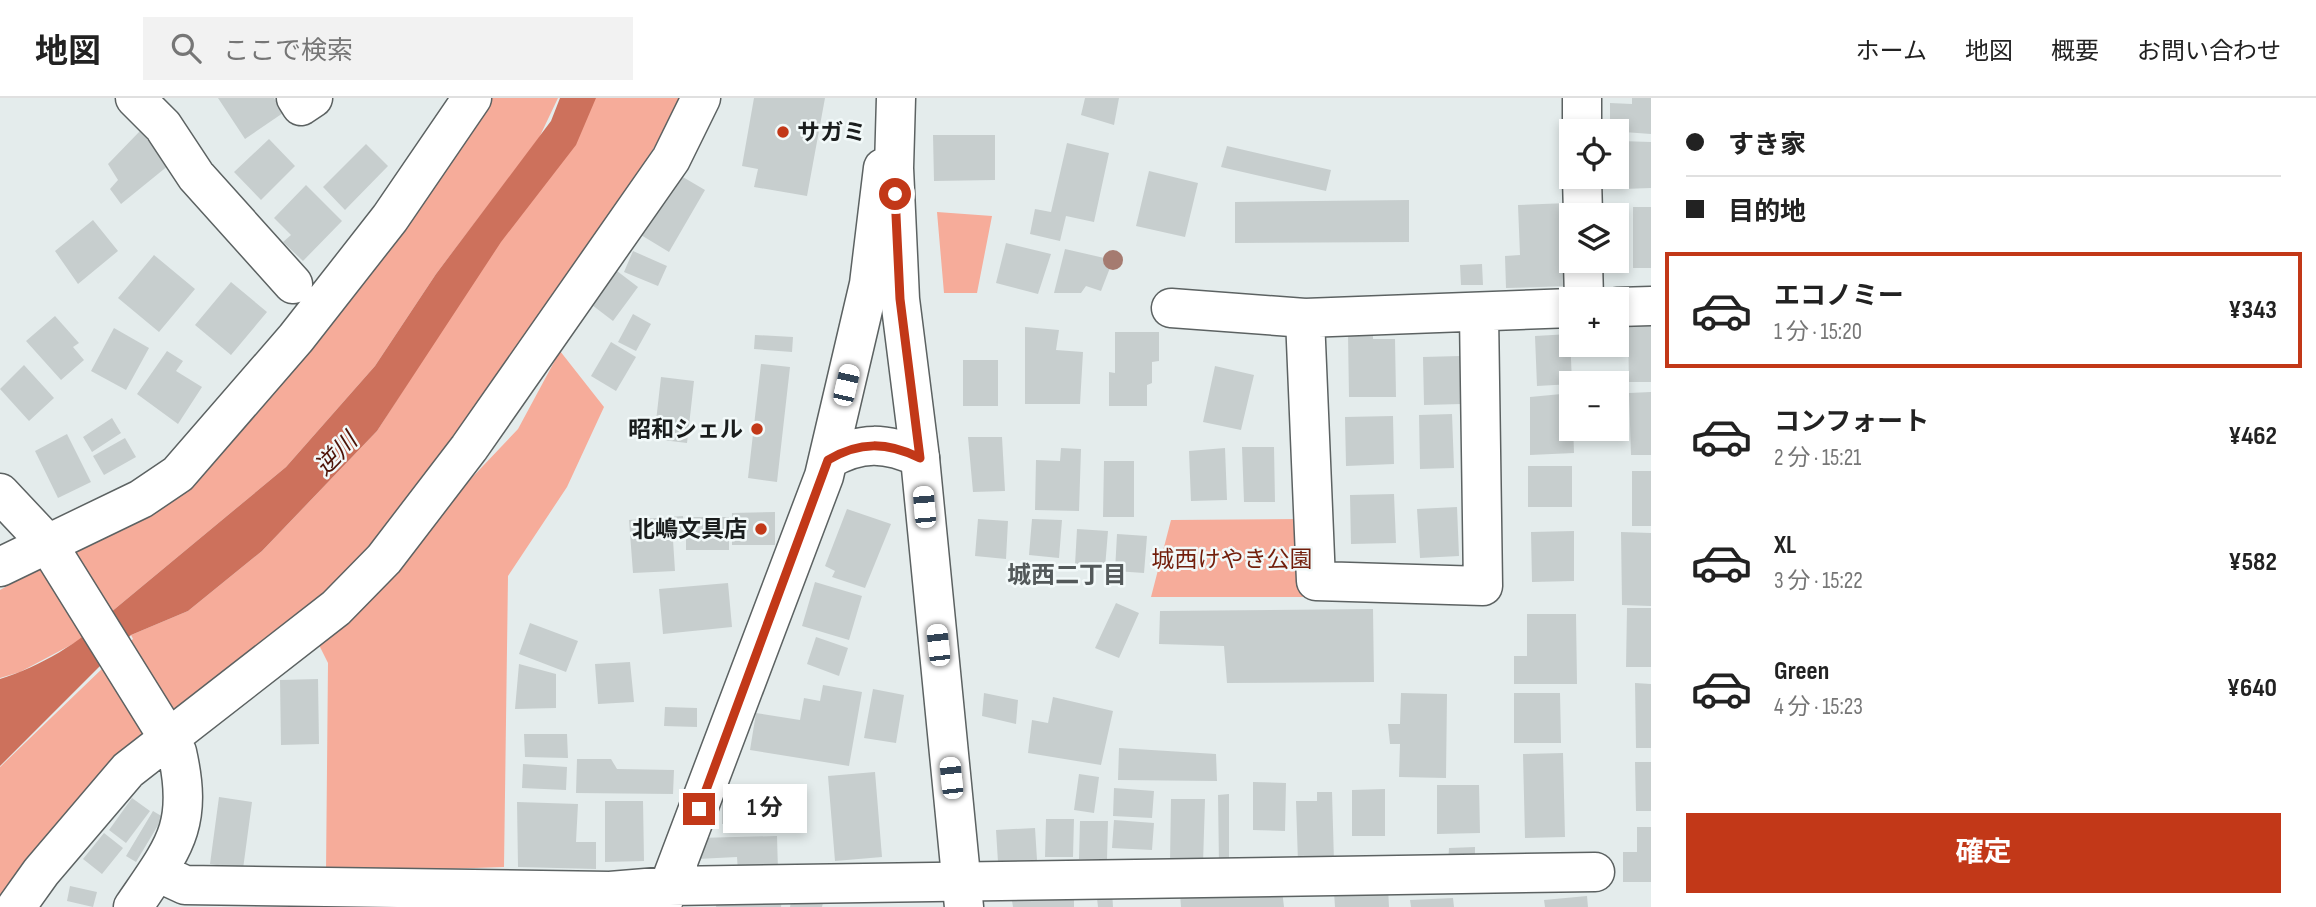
<!DOCTYPE html>
<html lang="ja">
<meta charset="utf-8">
<style>
body{margin:0;font-family:"Sofia Sans Condensed","Noto Sans JP",sans-serif;background:#f2f2f2;color:#222;height:100vh;display:flex;flex-direction:column;font-size:26px;white-space:nowrap}
*{box-sizing:border-box;margin:0}
p{font-size:23px;color:#767676}
.icon{flex:none;width:38px;height:38px;fill:none;stroke:currentColor;stroke-width:2;stroke-linecap:round;stroke-linejoin:round}
.map{position:relative;flex:1;overflow:hidden}
.sheet{display:flex;flex-direction:column;background:#fff;width:665px}
.sheet>*{flex:none}
.guide{display:grid;align-content:center;height:154px;padding:0 35px;background:#fff}
.tools{position:absolute;left:1559px;top:21px;display:grid;gap:14px}
.tools a{display:grid;place-items:center;width:70px;height:70px;border-radius:0px;background:#fff;box-shadow:0 4px 10px #0003;font-size:35px}
.end{position:absolute;width:32px;height:32px;margin:-16px;border:9px solid #c23818;background:#fff;box-shadow:0 0 0 4px #fff}
.from{border-radius:50%}
.bubble{position:absolute;height:49px;border-radius:0px;background:#fff;box-shadow:0 4px 10px #0003;font-size:23px;font-weight:700;line-height:49px;text-align:center}
.car{position:absolute;width:21px;height:42px;margin:-21px -10px;border-radius:9px;box-shadow:0 0 5px 2px #0007;background:linear-gradient(#fff 24%,#345 0 40%,#fff 0 76%,#345 0 86%,#fff 0)}
.guide b{display:flex;align-items:center;gap:24px;height:66px;font-size:26px}
.guide b+b{border-top:2px solid #e0e0e0}
.guide i{width:18px;height:18px;background:#222}
ul{padding:0;list-style:none}
li{display:flex;align-items:center;gap:21px;height:116px;margin:0 14px 10px;padding:0 21px;border:4px solid transparent;border-radius:0px}
li div{flex:1}
li b{display:block;font-size:26px}
li em{font-style:normal;font-weight:700}
li.current{border-color:#c23818}
li>.icon{width:63px;height:63px;stroke-width:1.5}
.button{display:flex;gap:14px;margin-top:auto;padding:14px 35px}
.button a{flex:1;height:80px;border-radius:0px;background:#c23818;color:#fff;font-size:28px;font-weight:700;line-height:80px;text-align:center}
header{display:flex;align-items:center;gap:42px;box-sizing:border-box;height:98px;padding:0 35px;background:#fff;border-bottom:2px solid #e0e0e0}
header strong{font-size:33px}
nav{display:flex;gap:38px;margin-inline-start:auto;font-size:24px}
.search{width:490px;height:63px;background:#f2f2f2;display:flex;align-items:center;gap:18px;box-sizing:border-box;padding:0 24px;border-radius:0px;color:#767676;font-size:26px}
main{display:flex;flex:1;min-height:0}
.map>svg:first-child{display:block}
</style>
<header>
<strong>地図</strong>
<div class="search"><svg class="icon" aria-label="search" viewBox="0 0 24 24"><circle cx="10" cy="10" r="6"/><path d="M15 15l6 6"/></svg>ここで検索</div>
<nav><a>ホーム</a><a>地図</a><a>概要</a><a>お問い合わせ</a></nav>
</header>
<main>
<div class="map">
<svg width="1651" height="809" viewBox="0 0 1651 809">
<rect width="100%" height="100%" fill="#e4ecec"/>
<path fill="#f6ac9a" d="M 477,0 L 558,0 L 539,40 L 436,176 L 375,268 L 286,369 L 110,515 L 72,447 L 154,408 Z
M 591,0 L 685,0 L 505,287 L 329,498 L 148,631 L 0,807 L 0,669 L 133,541 L 131,537 L 188,513 L 262,453 L 377,333 Z
M 937,114 L 992,118 L 977,195 L 944,195 Z
M 560,253 L 604,309 L 567,389 L 508,478 L 504,769 L 326,775 L 328,565 L 317,543 L 518,331 Z
M 1301,421 L 1305,499 L 1151,499 L 1171,422 Z
M 45,467 L 86,539 L 20,574 L 0,580 L 0,492 Z"/>
<path fill="#cd715c" d="M 560,0 L 596,0 L 576,47 L 501,144 L 377,333 L 262,453 L 188,513 L 131,537 L 0,668 L 0,581 C 41,568 80,545 110,515 L 286,369 L 375,268 L 436,176 L 551,23 Z"/>
<path fill="#c7cece" d="M 218,0 L 274,0 L 283,15 L 245,41 Z
M 754,0 L 825,0 L 807,98 L 754,89 L 758,71 L 742,68 Z
M 1085,0 L 1119,0 L 1114,27 L 1081,17 Z
M 1632,0 L 1651,0 L 1651,36 L 1610,33 L 1610,5 L 1632,6 Z
M 140,33 L 169,67 L 121,106 L 110,91 L 118,82 L 108,66 Z
M 933,37 L 995,37 L 995,82 L 934,83 Z
M 269,41 L 295,68 L 261,102 L 234,74 Z
M 1620,43 L 1651,44 L 1651,90 L 1623,91 Z
M 1067,45 L 1109,55 L 1094,124 L 1066,118 L 1060,143 L 1030,136 L 1035,111 L 1051,114 Z
M 366,46 L 388,68 L 345,112 L 323,89 Z
M 1227,48 L 1331,72 L 1326,93 L 1221,69 Z
M 1149,73 L 1198,85 L 1185,139 L 1136,128 Z
M 676,75 L 705,92 L 669,154 L 641,137 Z
M 306,87 L 342,123 L 303,163 L 283,144 L 291,137 L 274,120 Z
M 1409,102 L 1409,144 L 1235,145 L 1235,104 Z
M 1568,105 L 1571,188 L 1506,190 L 1505,158 L 1520,157 L 1518,107 Z
M 1633,109 L 1651,109 L 1651,170 L 1633,170 Z
M 93,122 L 118,153 L 78,186 L 55,153 Z
M 1006,145 L 1051,156 L 1038,196 L 996,185 Z
M 1065,151 L 1113,162 L 1101,193 L 1086,188 L 1081,195 L 1054,195 Z
M 633,153 L 667,168 L 658,188 L 624,174 Z
M 154,157 L 195,191 L 159,234 L 118,200 Z
M 1482,166 L 1483,187 L 1461,187 L 1460,167 Z
M 617,173 L 638,189 L 613,223 L 592,207 Z
M 231,184 L 267,214 L 231,257 L 195,227 Z
M 633,216 L 651,226 L 636,253 L 618,244 Z
M 55,218 L 79,245 L 73,249 L 84,262 L 61,282 L 26,243 Z
M 1628,227 L 1651,227 L 1651,284 L 1629,284 Z
M 1025,229 L 1059,232 L 1056,252 L 1083,254 L 1080,306 L 1025,306 Z
M 114,230 L 149,250 L 126,292 L 91,273 Z
M 1115,234 L 1159,234 L 1159,263 L 1152,264 L 1152,285 L 1147,287 L 1147,308 L 1109,308 L 1109,274 L 1115,275 Z
M 1373,235 L 1373,241 L 1395,241 L 1396,299 L 1349,299 L 1348,236 Z
M 1570,236 L 1572,286 L 1537,288 L 1535,238 Z
M 755,237 L 793,239 L 792,254 L 754,251 Z
M 611,244 L 636,259 L 616,293 L 591,278 Z
M 167,253 L 183,263 L 176,273 L 202,289 L 178,326 L 137,296 Z
M 1460,258 L 1461,306 L 1424,307 L 1423,259 Z
M 963,262 L 998,262 L 998,308 L 963,308 Z
M 761,266 L 790,269 L 777,384 L 748,380 Z
M 24,267 L 54,300 L 29,323 L 0,291 Z
M 1215,268 L 1254,277 L 1241,332 L 1203,324 Z
M 661,279 L 694,283 L 687,345 L 654,341 Z
M 1651,294 L 1651,357 L 1631,357 L 1629,295 Z
M 1572,295 L 1574,355 L 1530,357 L 1530,299 Z
M 1452,316 L 1454,370 L 1420,371 L 1419,317 Z
M 1393,318 L 1394,366 L 1346,368 L 1345,319 Z
M 112,320 L 121,335 L 92,354 L 83,339 Z
M 67,336 L 91,384 L 58,400 L 35,353 Z
M 968,339 L 1002,339 L 1005,393 L 973,394 Z
M 125,340 L 136,359 L 104,377 L 93,358 Z
M 1242,349 L 1274,349 L 1275,404 L 1244,404 Z
M 1061,350 L 1081,351 L 1079,413 L 1035,412 L 1036,362 L 1060,363 Z
M 1225,350 L 1227,402 L 1191,403 L 1189,353 Z
M 1104,363 L 1134,363 L 1134,419 L 1103,419 Z
M 1528,368 L 1572,368 L 1572,409 L 1528,409 Z
M 1632,373 L 1651,373 L 1651,428 L 1632,428 Z
M 1394,396 L 1396,445 L 1351,446 L 1350,397 Z
M 1457,409 L 1459,458 L 1420,460 L 1417,411 Z
M 847,411 L 891,426 L 865,490 L 832,479 L 835,473 L 825,468 Z
M 775,414 L 775,447 L 732,447 L 732,415 Z
M 683,418 L 685,441 L 673,442 L 675,473 L 633,475 L 629,422 Z
M 686,419 L 729,419 L 729,452 L 686,452 Z
M 978,421 L 1008,423 L 1006,461 L 975,458 Z
M 1032,421 L 1062,422 L 1059,460 L 1029,457 Z
M 1077,431 L 1108,433 L 1105,470 L 1075,467 Z
M 1574,433 L 1574,483 L 1532,484 L 1531,434 Z
M 1621,434 L 1651,435 L 1651,508 L 1622,507 Z
M 1117,436 L 1147,438 L 1144,475 L 1115,473 Z
M 815,484 L 862,498 L 849,542 L 802,528 Z
M 728,485 L 732,529 L 663,536 L 659,491 Z
M 1116,505 L 1139,515 L 1119,560 L 1095,550 Z
M 1627,510 L 1651,510 L 1651,569 L 1626,569 Z
M 1373,511 L 1374,584 L 1227,585 L 1224,548 L 1159,546 L 1160,513 Z
M 1527,516 L 1576,516 L 1577,586 L 1514,586 L 1514,558 L 1527,558 Z
M 530,525 L 578,543 L 566,574 L 519,556 Z
M 816,539 L 848,550 L 839,578 L 807,566 Z
M 630,564 L 634,604 L 598,606 L 595,566 Z
M 519,566 L 556,576 L 556,610 L 515,611 Z
M 318,581 L 319,646 L 281,647 L 280,582 Z
M 1635,585 L 1651,586 L 1651,650 L 1636,650 Z
M 823,587 L 862,594 L 849,668 L 750,652 L 756,615 L 800,622 L 804,600 L 820,603 Z
M 873,591 L 904,597 L 896,645 L 864,640 Z
M 984,595 L 1018,602 L 1016,626 L 982,618 Z
M 1401,595 L 1447,596 L 1446,680 L 1399,679 L 1400,646 L 1390,646 L 1388,626 L 1400,626 Z
M 1514,595 L 1560,595 L 1561,645 L 1514,645 Z
M 1053,599 L 1113,613 L 1101,667 L 1028,655 L 1032,622 L 1048,625 Z
M 665,609 L 697,610 L 697,629 L 664,628 Z
M 524,636 L 567,636 L 568,660 L 525,659 Z
M 1119,650 L 1216,656 L 1217,683 L 1118,682 Z
M 1563,655 L 1565,739 L 1525,740 L 1523,656 Z
M 577,661 L 611,661 L 617,671 L 674,672 L 673,696 L 576,695 Z
M 1635,664 L 1651,664 L 1651,713 L 1636,713 Z
M 523,666 L 567,669 L 566,692 L 522,690 Z
M 875,674 L 882,759 L 835,763 L 828,678 Z
M 1079,676 L 1099,679 L 1094,715 L 1074,712 Z
M 1253,684 L 1286,685 L 1285,733 L 1253,732 Z
M 1437,687 L 1479,687 L 1480,735 L 1437,736 Z
M 1114,690 L 1154,693 L 1152,720 L 1113,718 Z
M 1385,691 L 1385,738 L 1352,738 L 1352,692 Z
M 1317,694 L 1332,694 L 1334,764 L 1298,765 L 1296,703 L 1317,703 Z
M 1229,696 L 1229,767 L 1219,767 L 1218,697 Z
M 219,699 L 252,704 L 243,771 L 210,766 Z
M 722,699 L 774,700 L 773,727 L 722,726 Z
M 132,700 L 150,713 L 126,745 L 109,732 Z
M 1171,701 L 1205,701 L 1203,766 L 1170,765 Z
M 605,703 L 643,703 L 644,763 L 605,764 Z
M 517,704 L 578,706 L 576,744 L 596,744 L 596,771 L 518,769 Z
M 153,713 L 163,719 L 136,764 L 126,758 Z
M 1046,721 L 1074,721 L 1073,759 L 1045,759 Z
M 1114,722 L 1154,725 L 1152,752 L 1112,750 Z
M 1080,723 L 1108,723 L 1107,761 L 1079,761 Z
M 1637,729 L 1651,729 L 1651,784 L 1623,784 L 1623,754 L 1637,754 Z
M 1035,730 L 1037,762 L 998,764 L 996,732 Z
M 104,735 L 123,750 L 102,776 L 83,761 Z
M 777,738 L 778,773 L 738,774 L 737,759 L 697,761 L 697,740 Z
M 1475,749 L 1475,767 L 1448,767 L 1449,750 Z
M 70,788 L 97,794 L 93,809 L 67,803 Z
M 1388,790 L 1389,809 L 1335,809 L 1334,794 Z
M 1096,792 L 1112,792 L 1113,809 L 1098,809 Z
M 1282,792 L 1284,809 L 1181,809 L 1180,796 Z
M 718,794 L 783,795 L 781,809 L 716,809 Z
M 792,798 L 823,805 L 822,809 L 790,809 Z
M 1587,798 L 1588,809 L 1545,809 L 1544,802 Z
M 1074,800 L 1074,809 L 1013,809 L 1012,803 Z
M 1453,800 L 1454,809 L 1411,809 L 1410,802 Z"/>
<g fill="none" stroke-linecap="round" stroke-linejoin="round">
<g stroke="#5c6262" stroke-width="41">
<path id="minor" d="M 135,0 L 163,28 L 196,78 L 293,186
M 296,0 L 301,8 L 313,0
M 1582,0 L 1582,33
M 1582,79 L 1583,117
M 1583,163 L 1584,201
M 1617,209 L 1651,208
M 1171,210 L 1305,220 L 1572,210
M 1305,220 L 1316,483 L 1483,488 L 1479,216
M 828,362 C 860,343 887,344 920,360
M 0,395 L 47,445 L 177,654 C 194,729 173,750 133,809
M 0,469 L 141,401 L 178,376 L 296,240 L 390,120 L 472,0
M 157,774 L 185,787 L 610,793 L 670,788 L 1595,774
M 16,809 L 41,774 L 128,672 L 336,510 L 384,461 L 469,350 L 671,61 L 701,0
M 661,809 L 824,378 L 869,186 L 883,70"/>
</g>
<g stroke="#5c6262" stroke-width="41">
<path id="major" d="M 896,0 L 894,70 L 900,201 L 920,360 L 964,809"/>
</g>
<use href="#minor" stroke="#fff" stroke-width="38"/>
<use href="#major" stroke="#fff" stroke-width="38"/>
</g>
<circle fill="#a57b70" cx="1113" cy="162" r="10"/>
<g fill="none" stroke-linecap="round" stroke-linejoin="round">
<path stroke="#c23818" stroke-width="9" d="M 699,711 L 828,362 C 860,343 887,344 920,360 L 900,201 L 895,96"/>
</g>
<g fill="#c23818" stroke="#f2f9f9" stroke-width="2.5">
<circle cx="783" cy="34" r="7"/>
<circle cx="757" cy="331" r="7"/>
<circle cx="761" cy="431" r="7"/>
</g>
<g text-anchor="middle" stroke-width="5" stroke-linejoin="round" paint-order="stroke">
<g font-size="23" font-weight="bold" fill="#1a1d1d" stroke="#f2f9f9" text-anchor="end">
<text x="797" y="42" text-anchor="start">サガミ</text>
<text x="743" y="339">昭和シェル</text>
<text x="747" y="439">北嶋文具店</text>
</g>
<g font-size="23" fill="#721e0b" stroke="#f2f9f9">
<text x="1232" y="469">城西けやき公園</text>
</g>
<g font-size="24" font-style="italic" fill="#4c1205" stroke="#f2f9f9">
<text transform="translate(336 356) rotate(-46)" y="8">逆川</text>
</g>
<g font-size="24" font-weight="bold" fill="#53595a" stroke="#f2f9f9">
<text x="1067" y="485">城西二丁目</text>
</g>
</g>
</svg>
<div class="tools">
<a><svg class="icon" aria-label="locate" viewBox="0 0 24 24"><circle cx="12" cy="12" r="6"/><path d="M12 2v4M12 18v4M2 12h4M18 12h4"/></svg></a>
<a><svg class="icon" aria-label="layers" viewBox="0 0 24 24"><path d="M12 4l9 5-9 5-9-5zM3 14l9 5 9-5"/></svg></a>
<a>+</a>
<a>−</a>
</div>
<i class="end from" style="left:895px;top:96px"></i>
<i class="end" style="left:699px;top:711px"></i>
<div class="bubble" style="left:723px;top:686px;width:84px">1 分</div>
<i class="car" style="left:846px;top:287px;rotate:13deg"></i>
<i class="car" style="left:924px;top:409px;rotate:355deg"></i>
<i class="car" style="left:938px;top:547px;rotate:354deg"></i>
<i class="car" style="left:951px;top:680px;rotate:354deg"></i>
</div>
<section class="sheet">
<div class="guide">
<b><i class="from"></i>すき家</b>
<b><i></i>目的地</b>
</div>
<ul>
<li class="current"><svg class="icon" aria-label="car" viewBox="0 0 24 24"><path d="M5 17H2v-5l4-1 3-4h7l3 4 3 1v5h-3M9 17h6M6 11h13"/><circle cx="7" cy="17" r="2"/><circle cx="17" cy="17" r="2"/></svg><div><b>エコノミー</b><p>1 分 · 15:20</p></div><em>¥343</em></li>
<li><svg class="icon" aria-label="car" viewBox="0 0 24 24"><path d="M5 17H2v-5l4-1 3-4h7l3 4 3 1v5h-3M9 17h6M6 11h13"/><circle cx="7" cy="17" r="2"/><circle cx="17" cy="17" r="2"/></svg><div><b>コンフォート</b><p>2 分 · 15:21</p></div><em>¥462</em></li>
<li><svg class="icon" aria-label="car" viewBox="0 0 24 24"><path d="M5 17H2v-5l4-1 3-4h7l3 4 3 1v5h-3M9 17h6M6 11h13"/><circle cx="7" cy="17" r="2"/><circle cx="17" cy="17" r="2"/></svg><div><b>XL</b><p>3 分 · 15:22</p></div><em>¥582</em></li>
<li><svg class="icon" aria-label="car" viewBox="0 0 24 24"><path d="M5 17H2v-5l4-1 3-4h7l3 4 3 1v5h-3M9 17h6M6 11h13"/><circle cx="7" cy="17" r="2"/><circle cx="17" cy="17" r="2"/></svg><div><b>Green</b><p>4 分 · 15:23</p></div><em>¥640</em></li>
</ul>
<div class="button"><a>確定</a></div>
</section>
</main>
